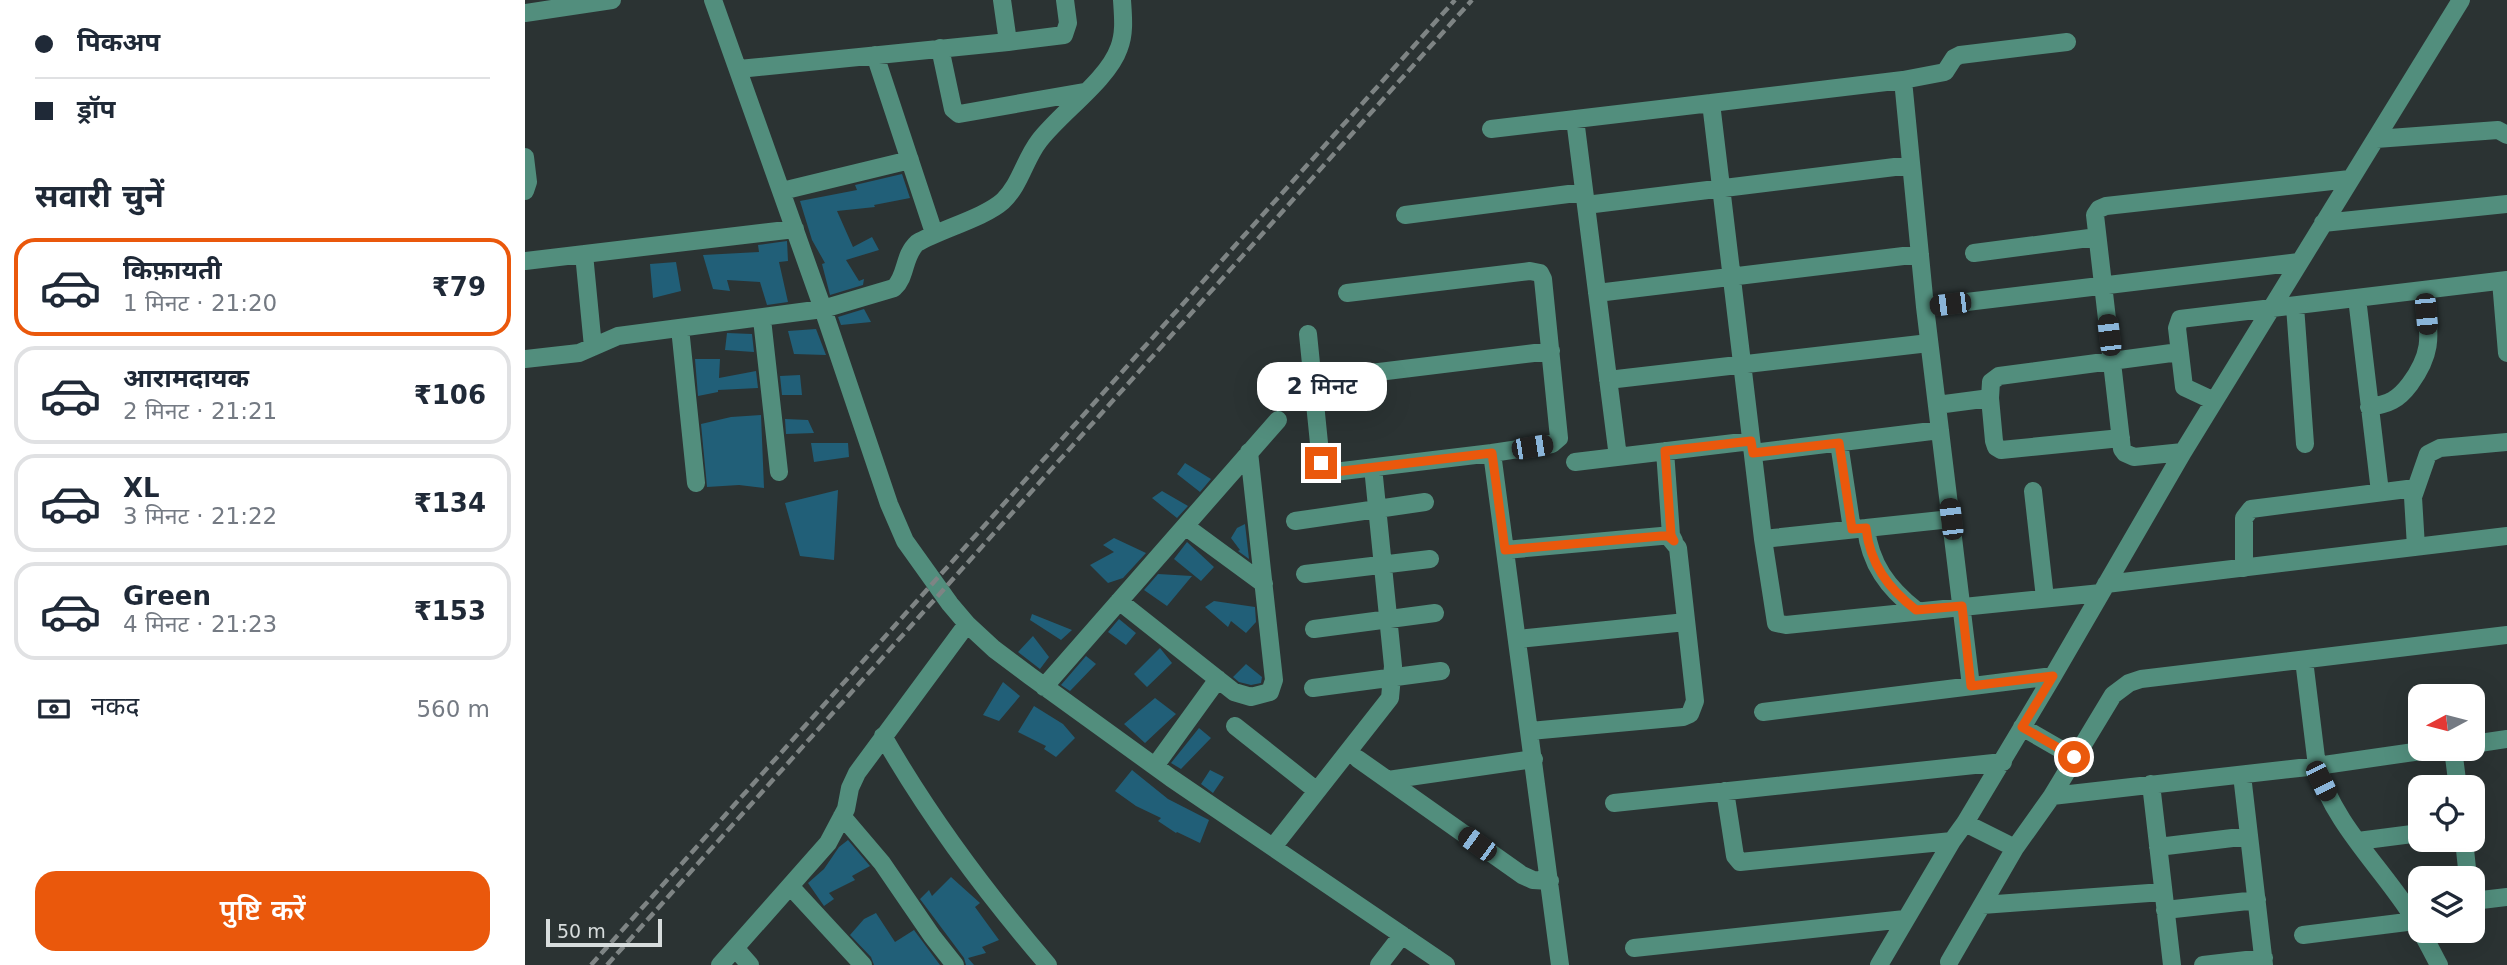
<!DOCTYPE html>
<html lang="hi">
<meta charset="utf-8">
<style>
body{margin:0;font-family:"DejaVu Sans","Noto Sans Devanagari",sans-serif;background:#f6f6f7;color:#1f2937;height:100vh;display:flex;flex-direction:column;font-size:26px;white-space:nowrap}
*{box-sizing:border-box;margin:0}
p{font-size:23px;color:#747a83}
.icon{flex:none;width:38px;height:38px;fill:none;stroke:currentColor;stroke-width:2;stroke-linecap:round;stroke-linejoin:round}
.map{position:relative;flex:1;overflow:hidden}
.drawer{display:flex;flex-direction:column;background:#fff;width:525px}
.drawer>*{flex:none}
.guide{display:grid;align-content:center;height:154px;padding:0 35px;background:#fff}
.needle{width:46px;rotate:263deg}
.tools{position:absolute;left:1883px;top:684px;display:grid;gap:14px}
.tools a{display:grid;place-items:center;width:77px;height:77px;border-radius:14px;background:#fff;box-shadow:0 7px 28px #0002;font-size:35px}
.scale{position:absolute;left:21px;bottom:18px;width:116px;box-sizing:border-box;padding-left:7px;border:4px solid #d8dddd;border-top:0;font-size:19px;line-height:24px;white-space:nowrap;color:#d8dddd;-webkit-text-stroke:5px #2b3333;paint-order:stroke}
.end{position:absolute;width:32px;height:32px;margin:-16px;border:9px solid #ea580c;background:#fff;box-shadow:0 0 0 4px #fff}
.from{border-radius:50%}
.bubble{position:absolute;height:49px;border-radius:21px;background:#fff;box-shadow:0 7px 28px #0002;font-size:23px;font-weight:600;line-height:49px;text-align:center}
.car{position:absolute;width:21px;height:42px;margin:-21px -10px;border-radius:9px;box-shadow:0 0 5px 2px #0007;background:linear-gradient(#222 24%,#8ab4d8 0 40%,#222 0 76%,#8ab4d8 0 86%,#222 0)}
.guide b{display:flex;align-items:center;gap:24px;height:66px;font-size:26px}
.guide b+b{border-top:2px solid #e0e1e3}
.guide i{width:18px;height:18px;background:#1f2937}
ul{padding:0;list-style:none}
li{display:flex;align-items:center;gap:21px;height:98px;margin:0 14px 10px;padding:0 21px;border:4px solid #e0e1e3;border-radius:21px}
li div{flex:1}
li b{display:block;font-size:26px}
li em{font-style:normal;font-weight:600}
li.active{border-color:#ea580c}
li>.icon{width:63px;height:63px;stroke-width:1.5}
h2{padding:0 35px;font-size:32px;line-height:84px}
.pay{display:flex;align-items:center;gap:18px;height:77px;padding:0 35px;font-size:26px}
.pay p{margin-inline-start:auto}
.primary-button{display:flex;gap:14px;margin-top:auto;padding:14px 35px}
.primary-button a{flex:1;height:80px;border-radius:21px;background:#ea580c;color:#fff;font-size:28px;font-weight:600;line-height:80px;text-align:center}
main{display:flex;flex:1;min-height:0}
.map>svg:first-child{display:block}
</style>
<main>
<section class="drawer">
<div class="guide">
<b><i class="from"></i>पिकअप</b>
<b><i></i>ड्रॉप</b>
</div>
<h2>सवारी चुनें</h2>
<ul>
<li class="active"><svg class="icon" aria-label="car" viewBox="0 0 24 24"><path d="M5 17H2v-5l4-1 3-4h7l3 4 3 1v5h-3M9 17h6M6 11h13"/><circle cx="7" cy="17" r="2"/><circle cx="17" cy="17" r="2"/></svg><div><b>किफ़ायती</b><p>1 मिनट · 21:20</p></div><em>₹79</em></li>
<li><svg class="icon" aria-label="car" viewBox="0 0 24 24"><path d="M5 17H2v-5l4-1 3-4h7l3 4 3 1v5h-3M9 17h6M6 11h13"/><circle cx="7" cy="17" r="2"/><circle cx="17" cy="17" r="2"/></svg><div><b>आरामदायक</b><p>2 मिनट · 21:21</p></div><em>₹106</em></li>
<li><svg class="icon" aria-label="car" viewBox="0 0 24 24"><path d="M5 17H2v-5l4-1 3-4h7l3 4 3 1v5h-3M9 17h6M6 11h13"/><circle cx="7" cy="17" r="2"/><circle cx="17" cy="17" r="2"/></svg><div><b>XL</b><p>3 मिनट · 21:22</p></div><em>₹134</em></li>
<li><svg class="icon" aria-label="car" viewBox="0 0 24 24"><path d="M5 17H2v-5l4-1 3-4h7l3 4 3 1v5h-3M9 17h6M6 11h13"/><circle cx="7" cy="17" r="2"/><circle cx="17" cy="17" r="2"/></svg><div><b>Green</b><p>4 मिनट · 21:23</p></div><em>₹153</em></li>
</ul>
<div class="pay"><svg class="icon" aria-label="cash" viewBox="0 0 24 24"><path d="M3 7h18v10H3z"/><circle cx="12" cy="12" r="2"/></svg>नकद<p>560 m</p></div>
<div class="primary-button"><a>पुष्टि करें</a></div>
</section>
<div class="map">
<svg width="1982" height="965" viewBox="0 0 1982 965">
<rect width="100%" height="100%" fill="#2b3333"/>
<path fill="#215f78" d="M 377,174 L 385,198 L 349,205 L 350,207 L 312,211 L 328,247 L 347,237 L 354,250 L 321,260 L 334,281 L 339,279 L 338,285 L 305,295 L 297,264 L 300,263 L 287,240 L 275,201 L 332,190 L 330,185 Z
M 262,241 L 263,261 L 254,262 L 263,302 L 242,305 L 235,282 L 202,280 L 205,291 L 188,289 L 178,255 L 234,252 L 233,245 Z
M 151,262 L 156,291 L 128,298 L 125,264 Z
M 339,309 L 346,322 L 316,325 L 313,317 Z
M 291,329 L 301,355 L 269,354 L 263,331 Z
M 202,333 L 227,334 L 229,352 L 200,350 Z
M 170,359 L 195,359 L 194,378 L 231,371 L 233,388 L 193,390 L 193,392 L 173,396 Z
M 275,375 L 277,395 L 257,395 L 255,376 Z
M 236,415 L 239,488 L 214,485 L 182,487 L 176,424 L 206,417 Z
M 260,419 L 283,420 L 289,433 L 261,434 Z
M 286,443 L 323,443 L 324,457 L 289,462 Z
M 660,463 L 686,479 L 675,492 L 652,474 Z
M 313,490 L 309,560 L 275,556 L 260,503 Z
M 637,491 L 663,506 L 652,518 L 627,498 Z
M 720,524 L 724,559 L 713,551 L 715,550 L 706,538 L 712,528 Z
M 589,538 L 621,553 L 598,578 L 583,583 L 565,565 L 589,552 L 578,545 Z
M 662,542 L 689,567 L 676,581 L 649,559 Z
M 633,574 L 667,576 L 642,606 L 619,590 Z
M 689,601 L 730,607 L 731,622 L 721,633 L 706,621 L 703,627 L 680,607 Z
M 507,614 L 547,630 L 536,640 L 505,620 Z
M 594,619 L 611,633 L 601,645 L 583,632 Z
M 508,636 L 524,657 L 515,669 L 493,652 Z
M 635,648 L 647,663 L 622,687 L 609,674 Z
M 561,656 L 571,664 L 545,691 L 536,685 Z
M 721,664 L 737,677 L 736,683 L 726,685 L 714,682 L 708,677 Z
M 478,682 L 495,696 L 474,721 L 458,715 Z
M 630,698 L 651,714 L 620,743 L 599,724 Z
M 509,706 L 538,724 L 550,738 L 531,757 L 519,749 L 521,746 L 493,732 Z
M 674,728 L 686,738 L 656,769 L 646,763 Z
M 607,770 L 643,799 L 684,820 L 675,843 L 652,832 L 651,833 L 633,821 L 636,818 L 611,806 L 590,791 Z
M 685,770 L 699,777 L 688,793 L 676,784 Z
M 323,840 L 345,866 L 327,876 L 330,880 L 304,893 L 309,899 L 299,906 L 283,883 L 299,869 L 314,847 Z
M 426,877 L 455,903 L 450,907 L 474,940 L 457,947 L 461,953 L 443,958 L 449,965 L 441,965 L 439,958 L 395,899 L 404,890 L 407,896 Z
M 351,913 L 370,942 L 389,930 L 415,965 L 349,965 L 346,957 L 325,935 L 339,919 Z"/>
<g fill="none" stroke-linecap="round" stroke-linejoin="round">
<path stroke="#528e7d" stroke-width="18" d="M 188,0 L 298,309 L 364,504 L 380,541 L 425,604 L 442,624 L 469,649 L 505,676 L 646,778 L 921,965
M 0,13 L 87,0
M 483,42 L 539,35 L 543,23 L 540,0
M 415,48 L 428,109 L 434,114 L 559,92
M 350,55 L 409,233
M 214,69 L 483,42 L 477,0
M 1378,80 L 1420,72 L 1429,58 L 1435,55 L 1542,42
M 1186,103 L 1378,80 L 1400,307 L 1446,686
M 1050,119 L 1093,457
M 966,129 L 1186,103 L 1238,539 L 1251,623 L 1261,625 L 1576,593
M 1851,139 L 1973,130 L 1982,135
M 0,157 L 3,182 L 0,191
M 257,191 L 385,160
M 1061,205 L 1386,165
M 880,215 L 1059,192
M 1798,223 L 1982,204
M 1449,253 L 1572,237
M 59,254 L 68,347
M 0,261 L 270,229
M 1976,281 L 1982,353
M 822,293 L 1005,271 L 1015,273 L 1018,279 L 1034,438 L 1027,444 L 967,453
M 1072,293 L 1395,254
M 1832,298 L 1855,492
M 1770,306 L 1780,444
M 1400,307 L 1774,262
M 237,319 L 254,472
M 155,328 L 171,483
M 783,334 L 796,463 L 801,471 L 809,472 L 967,453 L 1035,965
M 0,359 L 54,353 L 93,336 L 298,309 L 369,288 C 382,276 378,256 392,243 C 416,229 459,218 478,201 C 495,185 500,159 514,141 C 535,113 583,80 594,48 C 600,33 598,16 597,0
M 788,380 L 1026,351
M 1083,380 L 1404,343
M 1465,398 L 1466,382 L 1474,376 L 1654,352
M 1689,401 L 1659,387 L 1652,328 L 1655,319 L 1982,280
M 1412,405 L 1465,398 L 1469,441 L 1471,447 L 1476,450 L 1596,438
M 1844,407 C 1864,404 1873,400 1885,384 C 1911,348 1903,332 1899,290
M 1314,443 L 1327,529
M 1140,451 L 1146,535 L 1149,541
M 1658,452 L 1609,457 L 1600,453 L 1597,449 L 1570,215 L 1574,209 L 1581,206 L 1825,179
M 1228,453 L 1415,430
M 1050,462 L 1226,441
M 1508,491 L 1520,598
M 770,521 L 900,502
M 660,526 L 739,584
M 1341,528 C 1345,564 1363,588 1391,610
M 1238,539 L 1426,519
M 1891,547 L 1888,497 L 1903,454 L 1915,448 L 1982,442
M 980,550 L 1136,536 L 1143,536 L 1153,548 L 1170,701 L 1165,714 L 1158,717 L 1005,731
M 1719,568 L 1719,518 L 1726,509 L 1890,488
M 780,574 L 905,559
M 1581,584 L 1982,536
M 594,601 L 709,692 L 726,697 L 745,692 L 749,680 L 724,452
M 789,629 L 910,613
M 993,639 L 1161,622
M 1779,660 L 1792,766 C 1807,820 1851,862 1882,908 C 1894,926 1904,946 1914,965
M 519,687 L 753,420
M 788,688 L 916,671
M 1238,712 L 1528,676
M 710,726 L 792,791
M 1497,727 L 1549,757
M 358,736 C 405,818 461,893 523,965
M 1948,744 L 1982,739
M 1928,749 L 1933,788
M 833,759 L 997,875 L 1008,880 L 1025,881
M 630,766 L 693,679
M 1717,775 L 1739,965
M 863,780 L 1009,759
M 1626,784 L 1647,965
M 1200,791 L 1210,856 L 1215,862 L 1427,841
M 1527,796 L 1588,695 L 1604,683 L 1616,679 L 1982,635
M 1089,803 L 1478,762
M 317,816 L 357,863 L 407,936 L 430,965
M 1939,840 L 1943,878
M 1833,841 L 1895,833
M 748,847 L 865,698 L 868,666 L 849,477
M 1633,847 L 1724,836
M 1490,848 L 1527,796 L 1792,766 L 1910,749
M 265,886 L 338,965
M 1948,901 L 1982,897
M 1457,905 L 1638,892
M 1640,910 L 1732,900
M 1778,935 L 1890,921
M 210,948 L 225,965
M 1109,948 L 1380,919
M 1424,962 L 1490,848 L 1440,823
M 195,965 L 303,843 L 321,809 L 325,788 L 332,773 L 442,624
M 854,965 L 877,935
M 1354,965 L 1427,841 L 1440,823 L 1528,676 L 1658,452 L 1936,0
M 1678,965 L 1739,958"/>
<path stroke="#7e8484" stroke-width="4.5" stroke-dasharray="10 5" stroke-linecap="butt" d="M 66,965 L 930,0
M 82,965 L 947,0"/>
</g>
<g fill="none" stroke-linecap="round" stroke-linejoin="round">
<path stroke="#ea580c" stroke-width="9" d="M 796,463 L 801,471 L 809,472 L 967,453 L 980,550 L 1136,536 L 1143,536 L 1149,541 L 1146,535 L 1140,451 L 1226,441 L 1228,453 L 1314,443 L 1327,529 L 1341,528 C 1345,564 1363,588 1391,610 L 1437,606 L 1446,686 L 1528,676 L 1497,727 L 1549,757"/>
</g>
</svg>
<div class="tools">
<a><svg class="needle" viewBox="-14 -14 28 28"><path d="M0-13l5 13h-10z" fill="#e53935"/><path d="M0 13l5-13h-10z" fill="#747a83"/></svg></a>
<a><svg class="icon" aria-label="locate" viewBox="0 0 24 24"><circle cx="12" cy="12" r="6"/><path d="M12 2v4M12 18v4M2 12h4M18 12h4"/></svg></a>
<a><svg class="icon" aria-label="layers" viewBox="0 0 24 24"><path d="M12 4l9 5-9 5-9-5zM3 14l9 5 9-5"/></svg></a>
</div>
<div class="scale">50 m</div>
<i class="end from" style="left:1549px;top:757px"></i>
<i class="end" style="left:796px;top:463px"></i>
<div class="bubble" style="left:732px;top:362px;width:130px">2 मिनट</div>
<i class="car" style="left:1425px;top:304px;rotate:263deg"></i>
<i class="car" style="left:1901px;top:314px;rotate:175deg"></i>
<i class="car" style="left:1584px;top:335px;rotate:353deg"></i>
<i class="car" style="left:1007px;top:447px;rotate:81deg"></i>
<i class="car" style="left:1426px;top:519px;rotate:353deg"></i>
<i class="car" style="left:1796px;top:781px;rotate:154deg"></i>
<i class="car" style="left:952px;top:844px;rotate:306deg"></i>
</div>
</main>
